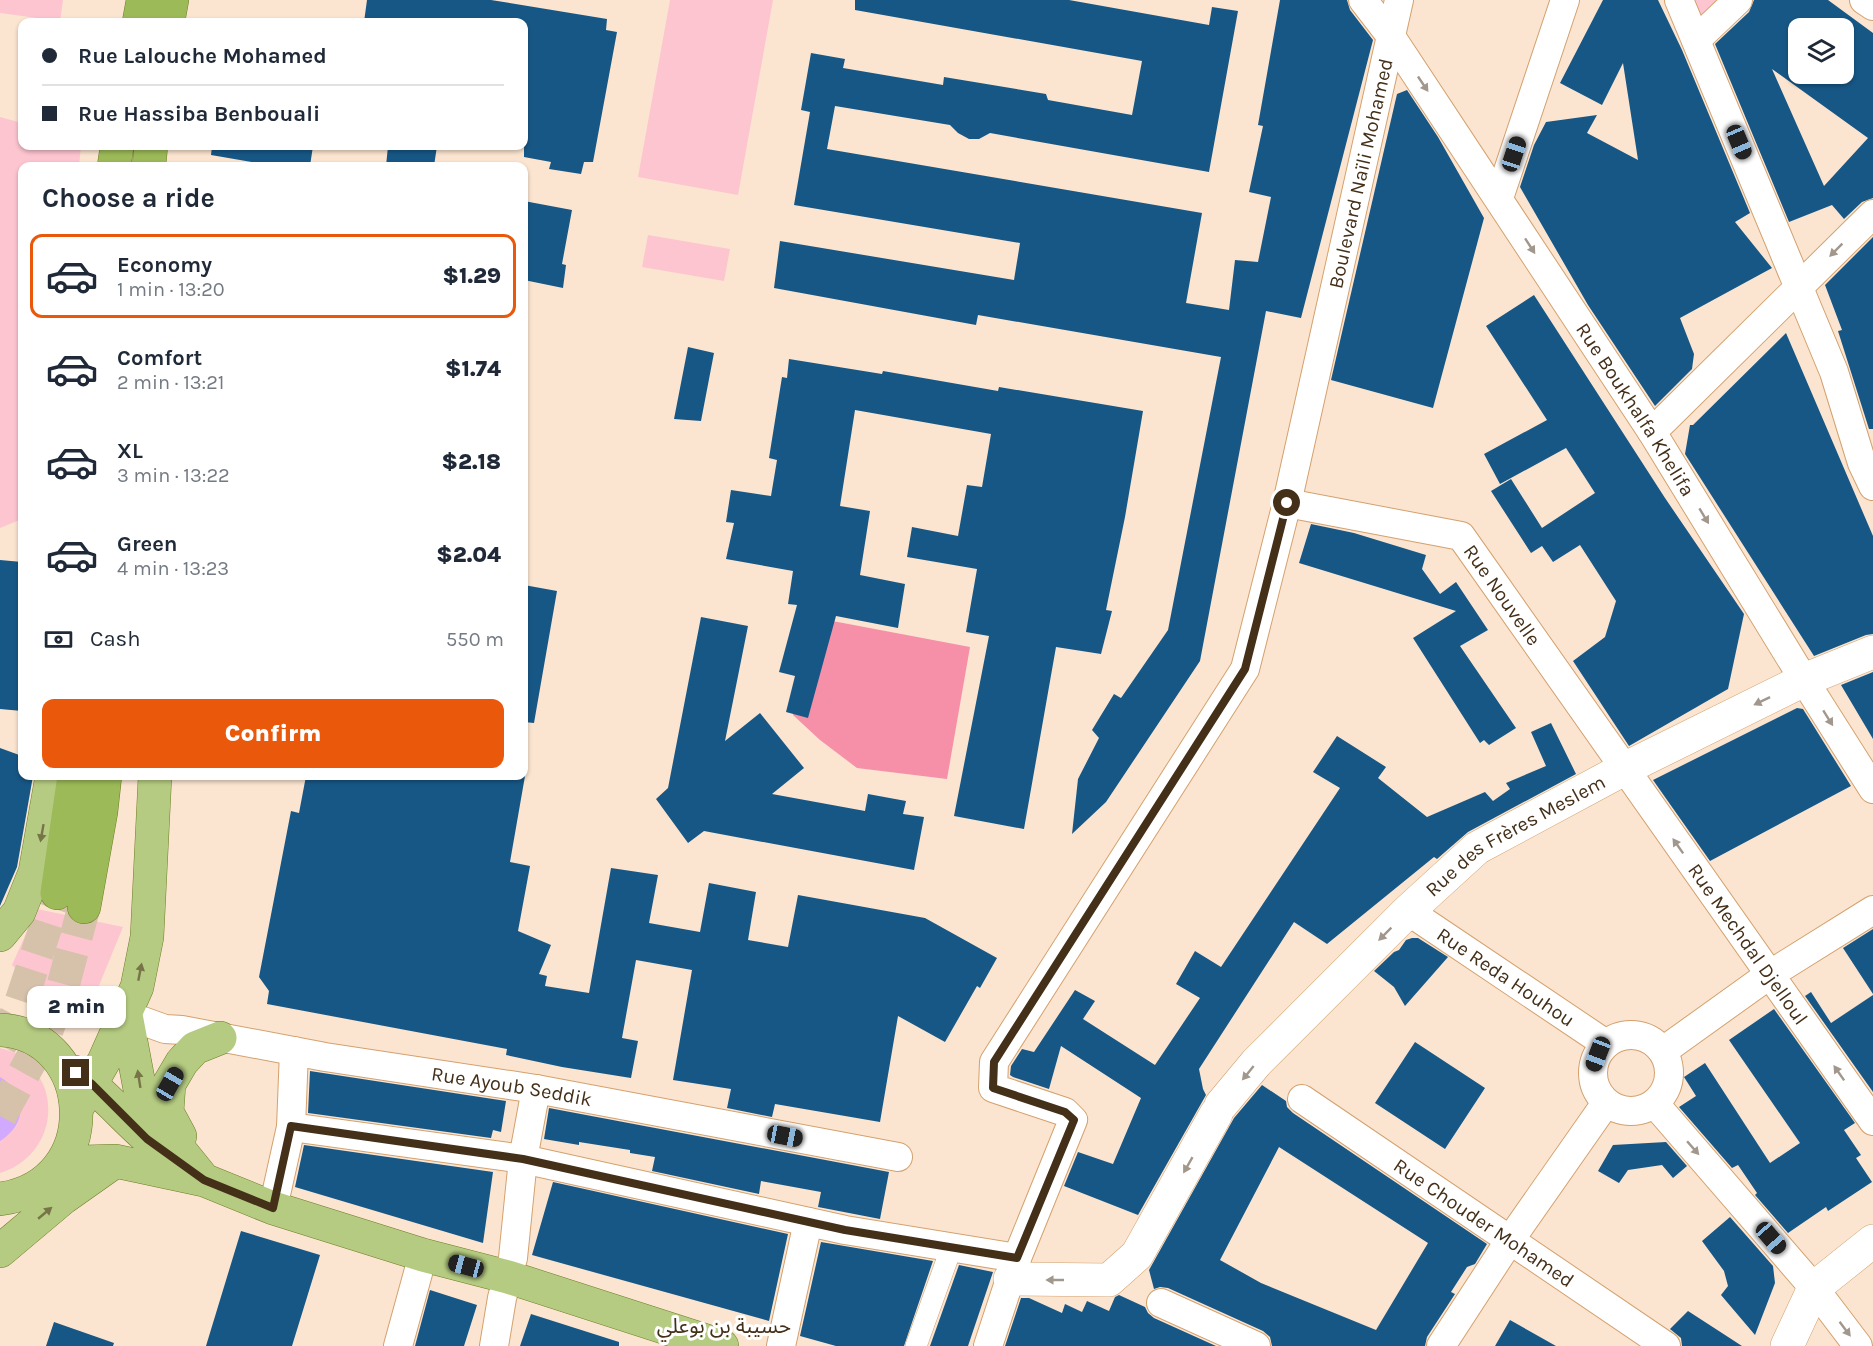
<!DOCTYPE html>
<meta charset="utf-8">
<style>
body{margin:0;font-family:Karla,"Noto Sans Arabic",sans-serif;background:#f2f2f3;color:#1f2937;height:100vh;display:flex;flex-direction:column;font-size:22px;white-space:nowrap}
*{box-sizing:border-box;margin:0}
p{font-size:20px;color:#747a83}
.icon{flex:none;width:33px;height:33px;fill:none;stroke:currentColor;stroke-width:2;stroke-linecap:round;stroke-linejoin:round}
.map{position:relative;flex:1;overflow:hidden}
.sheet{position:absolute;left:18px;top:162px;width:510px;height:618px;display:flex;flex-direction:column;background:#fff;border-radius:12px;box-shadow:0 2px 4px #0004}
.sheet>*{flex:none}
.guide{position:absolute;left:18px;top:18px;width:510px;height:132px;border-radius:12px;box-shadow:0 2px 4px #0004;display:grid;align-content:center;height:132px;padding:0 24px;background:#fff}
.tools{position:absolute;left:1788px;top:18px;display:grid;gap:12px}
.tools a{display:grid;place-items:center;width:66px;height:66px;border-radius:12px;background:#fff;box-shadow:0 2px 4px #0004;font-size:30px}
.end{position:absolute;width:27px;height:27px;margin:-14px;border:8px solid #442f19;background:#fff;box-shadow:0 0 0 3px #fff}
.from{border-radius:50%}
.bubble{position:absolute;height:42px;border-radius:12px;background:#fff;box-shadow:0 2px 4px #0004;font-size:20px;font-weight:800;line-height:42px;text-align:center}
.car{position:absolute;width:18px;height:36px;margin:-18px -9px;border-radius:8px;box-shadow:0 0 4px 2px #0007;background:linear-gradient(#222 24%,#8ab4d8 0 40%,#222 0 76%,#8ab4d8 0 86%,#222 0)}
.guide b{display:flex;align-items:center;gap:21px;height:57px;font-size:22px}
.guide b+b{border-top:2px solid #e0e1e3}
.guide i{width:15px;height:15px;background:#1f2937}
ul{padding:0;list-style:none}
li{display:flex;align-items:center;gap:18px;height:84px;margin:0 12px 9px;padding:0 12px;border:3px solid transparent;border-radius:12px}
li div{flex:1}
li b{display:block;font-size:22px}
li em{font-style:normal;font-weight:800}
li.active{border-color:#ea580c}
li>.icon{width:54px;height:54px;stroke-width:1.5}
h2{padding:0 24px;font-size:27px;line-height:72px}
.pay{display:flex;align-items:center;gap:15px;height:66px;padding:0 24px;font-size:22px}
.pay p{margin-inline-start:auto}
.primary-button{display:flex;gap:12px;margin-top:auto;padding:12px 24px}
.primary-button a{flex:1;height:69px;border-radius:12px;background:#ea580c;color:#fff;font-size:24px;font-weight:800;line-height:69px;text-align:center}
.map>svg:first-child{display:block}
</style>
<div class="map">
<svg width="1873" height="1346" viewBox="0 0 1873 1346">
<rect width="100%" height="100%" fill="#fbe5d0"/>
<path fill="#fdc5d0" d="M 0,0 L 63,0 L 60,21 L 0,13 Z
M 670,0 L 773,0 L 738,195 L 638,177 Z
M 1691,0 L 1727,0 L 1699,18 Z
M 0,117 L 22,123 L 22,146 L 81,146 L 79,166 L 22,166 L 22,519 L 0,528 Z
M 648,235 L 730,249 L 724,281 L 642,267 Z
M 37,909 L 123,927 L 84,1022 L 36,989 L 12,965 Z
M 0,1048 C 7,1050 16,1052 21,1057 C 66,1090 53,1157 0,1173 Z"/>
<path fill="#f590a8" d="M 806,616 L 970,647 L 947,779 L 857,768 L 820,740 L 793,715 Z"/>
<path fill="#d1a9fe" d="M 0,1077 C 28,1094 27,1124 0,1141 Z"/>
<path fill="#175786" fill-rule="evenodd" d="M 367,0 L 491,0 L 607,19 L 606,30 L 617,32 L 593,162 L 584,162 L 581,174 L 549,169 L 551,162 L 524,157 L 524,22 L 364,22 Z
M 855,0 L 1069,0 L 1209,25 L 1212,7 L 1238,11 L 1209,172 L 990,133 L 979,139 L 969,139 L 958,133 L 950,125 L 835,106 L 827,149 L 1202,213 L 1186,303 L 1229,310 L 1235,260 L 1258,262 L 1271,197 L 1249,192 L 1263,126 L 1258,125 L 1280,0 L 1347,0 L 1350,10 L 1373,40 L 1301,318 L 1266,311 L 1200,661 L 1106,802 L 1072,834 L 1078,779 L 1099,738 L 1092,730 L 1114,694 L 1121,698 L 1168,630 L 1221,357 L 978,315 L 976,325 L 774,288 L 780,241 L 1014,280 L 1020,243 L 794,205 L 810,112 L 801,110 L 811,53 L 845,59 L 843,68 L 943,85 L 944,77 L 1046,94 L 1048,100 L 1132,115 L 1142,61 L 855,10 Z
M 1603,0 L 1658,0 L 1682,50 L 1750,213 L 1735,222 L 1772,268 L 1680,318 L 1694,354 L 1692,369 L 1655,406 L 1588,305 L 1520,187 L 1534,145 L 1546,122 L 1597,115 L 1587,133 L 1638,160 L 1623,63 L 1602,105 L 1560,83 Z
M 1754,0 L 1828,0 L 1873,33 L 1873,198 L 1862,202 L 1844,219 L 1832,205 L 1789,222 L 1715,44 L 1749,12 ZM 1798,28 L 1844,28 L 1844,74 L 1798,74 ZM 1772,69 L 1868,138 L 1824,186 Z
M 1407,90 L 1438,137 L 1484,218 L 1433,408 L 1331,380 L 1397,94 Z
M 212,146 L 313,146 L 310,166 L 274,166 L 211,155 Z
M 388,146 L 437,146 L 434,166 L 386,166 Z
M 524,201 L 572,210 L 562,264 L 566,265 L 563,288 L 524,280 Z
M 1873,237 L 1873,429 L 1869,429 L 1838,331 L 1842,330 L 1825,285 Z
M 1534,295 L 1665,498 L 1744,614 L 1728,689 L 1629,746 L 1573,661 L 1605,637 L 1616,601 L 1580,545 L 1553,562 L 1542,546 L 1531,553 L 1491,491 L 1511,479 L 1542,528 L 1595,493 L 1566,448 L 1500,484 L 1484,454 L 1547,420 L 1486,326 Z
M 1786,333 L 1873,536 L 1873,634 L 1866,635 L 1814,656 L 1685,454 L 1690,425 L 1693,425 Z
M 688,347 L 714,353 L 701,421 L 674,419 Z
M 789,359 L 882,374 L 883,371 L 998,391 L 999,387 L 1143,411 L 1125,517 L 1106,610 L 1112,611 L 1101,654 L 1056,647 L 1024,829 L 954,816 L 989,636 L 966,632 L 977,569 L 907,557 L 912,527 L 958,536 L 967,485 L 982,487 L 991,434 L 855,410 L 840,506 L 870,511 L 860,575 L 905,584 L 898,628 L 836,616 L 808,718 L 786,712 L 795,676 L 779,672 L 797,605 L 788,604 L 793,571 L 726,559 L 734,523 L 726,522 L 731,490 L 771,496 L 777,460 L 769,458 L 782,377 L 787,378 Z
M 1311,524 L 1354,533 L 1426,555 L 1422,569 L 1440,594 L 1456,582 L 1488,630 L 1460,646 L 1516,728 L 1489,745 L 1484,740 L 1480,743 L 1413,638 L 1456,611 L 1299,563 Z
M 0,560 L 22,562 L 22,711 L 0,709 Z
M 524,585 L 557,591 L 534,723 L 524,722 Z
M 701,617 L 748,626 L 725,741 L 760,713 L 804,768 L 772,794 L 865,811 L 868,794 L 906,801 L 903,814 L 924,817 L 914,870 L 704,831 L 688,843 L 656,799 L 668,788 Z
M 1873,672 L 1873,739 L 1841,685 Z
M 1797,708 L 1803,709 L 1851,786 L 1710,861 L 1653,780 Z
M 1551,723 L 1576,774 L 1468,832 L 1437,859 L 1434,857 L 1327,944 L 1294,922 L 1199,1069 L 1203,1089 L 1206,1095 L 1138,1215 L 1064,1186 L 1078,1152 L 1113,1164 L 1141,1098 L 1061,1046 L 1049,1089 L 1013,1077 L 1010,1075 L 1011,1066 L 1022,1049 L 1034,1052 L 1075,990 L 1095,1001 L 1083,1019 L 1155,1065 L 1200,998 L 1176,984 L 1195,951 L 1221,967 L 1340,788 L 1313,772 L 1337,736 L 1386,767 L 1378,778 L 1427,817 L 1485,792 L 1493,801 L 1510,789 L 1506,783 L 1546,766 L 1531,732 Z
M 0,748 L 22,756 L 22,776 L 33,776 L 17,867 L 0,906 Z
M 306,776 L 525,776 L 510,862 L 530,866 L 518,931 L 551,945 L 539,974 L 547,976 L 545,986 L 589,993 L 611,868 L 658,875 L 649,923 L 700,932 L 709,883 L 756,892 L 748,940 L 788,947 L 798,895 L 925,918 L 997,958 L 980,988 L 977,986 L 945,1042 L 898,1016 L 880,1122 L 775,1104 L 772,1117 L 727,1108 L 731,1089 L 673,1080 L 692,970 L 636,960 L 622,1038 L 638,1041 L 631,1078 L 562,1067 L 506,1055 L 507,1049 L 267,1004 L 269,991 L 259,977 L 291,811 L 299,813 Z
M 1873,929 L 1873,994 L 1843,948 Z
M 1412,938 L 1418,938 L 1448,957 L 1405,1006 L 1394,987 L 1374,971 L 1394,952 L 1399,950 L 1406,940 Z
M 1811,992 L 1831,1023 L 1873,995 L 1873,1092 L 1805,996 Z
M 1774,1009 L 1855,1123 L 1844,1130 L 1861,1155 L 1856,1158 L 1872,1182 L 1828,1211 L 1826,1207 L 1788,1233 L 1755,1195 L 1757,1193 L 1738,1165 L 1732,1168 L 1679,1107 L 1696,1096 L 1684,1077 L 1705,1063 L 1770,1163 L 1800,1143 L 1729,1040 Z
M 1415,1042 L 1485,1088 L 1445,1149 L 1375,1103 Z
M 310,1071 L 506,1101 L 501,1132 L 493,1130 L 491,1138 L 308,1113 Z
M 1262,1085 L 1286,1101 L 1287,1107 L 1293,1113 L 1487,1244 L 1475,1264 L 1467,1267 L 1451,1292 L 1455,1294 L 1427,1337 L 1425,1346 L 1272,1346 L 1270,1337 L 1263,1331 L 1168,1288 L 1160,1287 L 1154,1289 L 1149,1270 L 1234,1118 ZM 1279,1147 L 1428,1243 L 1376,1330 L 1261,1283 L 1220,1260 Z
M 549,1108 L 889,1172 L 880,1219 L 818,1207 L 821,1192 L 761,1181 L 759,1194 L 652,1171 L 655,1157 L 630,1153 L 630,1150 L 579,1142 L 579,1145 L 544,1139 Z
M 1666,1142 L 1687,1166 L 1673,1178 L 1662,1165 L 1628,1170 L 1619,1183 L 1598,1171 L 1613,1145 Z
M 304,1145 L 493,1172 L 483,1243 L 295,1187 Z
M 553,1182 L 788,1234 L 769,1321 L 532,1255 Z
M 1730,1217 L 1773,1266 L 1775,1283 L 1755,1335 L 1721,1295 L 1728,1286 L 1724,1271 L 1702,1241 Z
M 241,1231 L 320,1255 L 292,1346 L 206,1346 Z
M 821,1242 L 933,1261 L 904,1346 L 836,1346 L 800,1336 Z
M 959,1265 L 993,1272 L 968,1346 L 930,1346 Z
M 430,1290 L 477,1305 L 464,1346 L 415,1346 Z
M 1119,1295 L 1145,1307 L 1148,1313 L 1154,1318 L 1216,1346 L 1005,1346 L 1021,1298 L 1029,1298 L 1062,1313 L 1065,1304 L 1082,1312 L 1087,1301 L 1109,1311 L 1115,1297 Z
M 1688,1311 L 1742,1346 L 1682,1346 L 1681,1338 L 1670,1329 Z
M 531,1314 L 619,1342 L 619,1346 L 520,1346 Z
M 1510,1320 L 1556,1346 L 1495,1346 Z
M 54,1322 L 114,1343 L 113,1346 L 46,1346 Z"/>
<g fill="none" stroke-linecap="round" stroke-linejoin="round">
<path stroke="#d6c1ab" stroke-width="33" stroke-dasharray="33 16" stroke-linecap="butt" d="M 0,1045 L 18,1011 L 57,893
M 0,1116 L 46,1033 L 63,986 L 84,907"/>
<g stroke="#d4a16d" stroke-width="22">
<path id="pedestrian" d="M 916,1346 L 952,1246"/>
</g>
<g stroke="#d4a16d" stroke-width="30">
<g id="minor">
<path id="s1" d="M 1363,0 L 1390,35 L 1652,432 L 1804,680 L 1873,789"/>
<path d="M 1679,0 L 1834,372 L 1862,463 L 1873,486"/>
<path d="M 1864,0 L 1873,6"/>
<path d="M 1696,40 L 1738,0"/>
<path d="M 1499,198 L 1565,0"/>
<path d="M 1652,432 L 1873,214"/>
<path id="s2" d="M 1287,503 L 1461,536 L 1873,1121"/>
<path id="s3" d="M 1408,911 L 1606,1044"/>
<path id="s4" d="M 126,1015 L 165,1029 L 182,1030 L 325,1057 L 536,1089 L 898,1157"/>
<circle cx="1631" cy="1073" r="38"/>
<path d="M 1663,1051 L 1769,975 L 1873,910"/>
<path id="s5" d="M 1302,1099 L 1666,1346"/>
<path d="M 1655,1104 L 1814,1288 L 1858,1346"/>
<path d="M 291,1127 L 523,1159 L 845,1230 L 1017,1258"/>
<path d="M 273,1208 L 291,1127 L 294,1051"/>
<path d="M 1161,1303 L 1256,1346"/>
<path d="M 398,1346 L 423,1255"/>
<path d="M 494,1346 L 502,1298 L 513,1258 L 523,1159 L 536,1089"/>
<path d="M 781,1346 L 808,1222"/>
<path id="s6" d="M 988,1346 L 1017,1258 L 1073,1120 L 1065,1112 L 993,1088 L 994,1062 L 1245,669 L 1287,503 L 1399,0"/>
<path d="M 1441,1346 L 1510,1240 L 1606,1103"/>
</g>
</g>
<g stroke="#d4a16d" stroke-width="34">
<g id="tertiary">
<path id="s7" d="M 1221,1105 L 1256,1063 L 1408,911 L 1477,848 L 1624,769 L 1804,680 L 1873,652"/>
<path d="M 1010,1279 L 1109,1280 L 1137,1255 L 1216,1114"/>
<path d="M 1787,1346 L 1814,1288 L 1873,1241"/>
</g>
</g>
<g stroke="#6d7e26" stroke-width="34">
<path id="primary" d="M 0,935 L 19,912 L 35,872 L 52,776
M 126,1015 L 141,1095 L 157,1122 L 204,1180
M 0,1030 C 96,1034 107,1184 0,1199
M 75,1072 C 108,1095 132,1129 166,1153
M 77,1108 L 104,1061 L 137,987 L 147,937 L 155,776
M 180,1136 L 167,1112 L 169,1084 L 182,1062 L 195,1048 L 220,1038
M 57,1169 L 81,1162 L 115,1161 L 204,1180 L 273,1208 L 423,1255 L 508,1277 L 722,1346
M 0,1251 L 63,1198 L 114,1162"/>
</g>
<g stroke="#6d7e26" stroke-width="34">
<path id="trunk" d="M 139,22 L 143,0
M 168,22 L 172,0
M 114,166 L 117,146
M 149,166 L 151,146
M 57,893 L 74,776
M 84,907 L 101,812 L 105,776"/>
</g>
<use href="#pedestrian" stroke="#fff" stroke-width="21"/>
<use href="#minor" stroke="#fff" stroke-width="28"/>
<use href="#tertiary" stroke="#fff" stroke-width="33"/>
<use href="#primary" stroke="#b5cb81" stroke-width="33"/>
<use href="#trunk" stroke="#9cba57" stroke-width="33"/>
</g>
<defs><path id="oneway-solid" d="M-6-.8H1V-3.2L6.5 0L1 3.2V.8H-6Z" transform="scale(1.5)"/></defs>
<g fill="#a2978c">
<use href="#oneway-solid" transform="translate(1423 84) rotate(56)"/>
<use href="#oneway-solid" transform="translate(1530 246) rotate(57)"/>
<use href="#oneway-solid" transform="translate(1836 250) rotate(135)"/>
<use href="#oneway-solid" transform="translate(1704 516) rotate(59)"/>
<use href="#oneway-solid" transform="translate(1762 701) rotate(154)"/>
<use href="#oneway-solid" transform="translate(1828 718) rotate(58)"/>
<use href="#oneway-solid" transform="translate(1678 846) rotate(-125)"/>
<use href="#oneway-solid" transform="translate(1385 934) rotate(135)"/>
<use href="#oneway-solid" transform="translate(1248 1073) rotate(129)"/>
<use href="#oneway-solid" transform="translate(1839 1073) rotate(-125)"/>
<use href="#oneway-solid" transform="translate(1693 1148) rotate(49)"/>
<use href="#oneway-solid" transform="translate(1188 1165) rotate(120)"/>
<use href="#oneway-solid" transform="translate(1055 1280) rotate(-180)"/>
<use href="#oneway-solid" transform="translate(1845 1329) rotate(53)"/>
</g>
<g fill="#777548">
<use href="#oneway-solid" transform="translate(42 833) rotate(100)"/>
<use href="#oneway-solid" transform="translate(140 972) rotate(-79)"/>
<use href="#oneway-solid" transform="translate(139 1079) rotate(-99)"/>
<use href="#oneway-solid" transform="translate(45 1213) rotate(-40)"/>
</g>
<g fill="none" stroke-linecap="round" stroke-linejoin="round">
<path stroke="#442f19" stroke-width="8" d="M 76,1073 L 92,1084 L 147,1139 L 204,1180 L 273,1208 L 291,1126 L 523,1159 L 845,1230 L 1017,1258 L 1074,1120 L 1065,1112 L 993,1088 L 994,1062 L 1245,669 L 1287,503"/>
</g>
<g text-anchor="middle" stroke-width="6" stroke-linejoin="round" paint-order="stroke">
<g font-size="20" fill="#442f19" stroke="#fff">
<text dy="7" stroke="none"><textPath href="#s6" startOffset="1330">Boulevard Naïli Mohamed</textPath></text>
<text dy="7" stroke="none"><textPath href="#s1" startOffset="492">Rue Boukhalfa Khelifa</textPath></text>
<text dy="7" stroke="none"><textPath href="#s2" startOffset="249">Rue Nouvelle</textPath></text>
<text dy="7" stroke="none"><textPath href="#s7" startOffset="402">Rue des Frères Meslem</textPath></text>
<text dy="7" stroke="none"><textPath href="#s2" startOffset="676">Rue Mechdal Djelloul</textPath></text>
<text dy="7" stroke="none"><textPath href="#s3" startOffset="118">Rue Reda Houhou</textPath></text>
<text dy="7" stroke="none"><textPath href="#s4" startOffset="393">Rue Ayoub Seddik</textPath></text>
<text dy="7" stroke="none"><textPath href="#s5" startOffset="220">Rue Chouder Mohamed</textPath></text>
</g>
<g font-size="21" fill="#442f19" stroke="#fff">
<text x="724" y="1333">حسيبة بن بوعلي</text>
</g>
</g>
</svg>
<div class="tools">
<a><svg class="icon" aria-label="layers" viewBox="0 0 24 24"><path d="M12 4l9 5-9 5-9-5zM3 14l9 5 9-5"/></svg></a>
</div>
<i class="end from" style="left:1287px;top:503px"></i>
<i class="end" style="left:76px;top:1073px"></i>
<div class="bubble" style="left:27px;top:986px;width:99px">2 min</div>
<i class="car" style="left:1739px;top:142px;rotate:157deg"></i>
<i class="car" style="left:1514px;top:154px;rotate:18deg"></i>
<i class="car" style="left:1598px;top:1054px;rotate:201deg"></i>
<i class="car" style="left:170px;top:1084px;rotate:30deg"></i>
<i class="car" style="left:785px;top:1136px;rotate:101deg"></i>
<i class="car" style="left:1771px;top:1238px;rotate:139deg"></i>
<i class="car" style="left:466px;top:1266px;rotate:285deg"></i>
<div class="guide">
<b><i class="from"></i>Rue Lalouche Mohamed</b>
<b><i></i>Rue Hassiba Benbouali</b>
</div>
<section class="sheet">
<h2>Choose a ride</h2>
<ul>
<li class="active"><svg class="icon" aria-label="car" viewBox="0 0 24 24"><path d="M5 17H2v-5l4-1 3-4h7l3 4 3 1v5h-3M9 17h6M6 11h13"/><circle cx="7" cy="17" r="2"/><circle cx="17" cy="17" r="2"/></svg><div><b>Economy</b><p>1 min · 13:20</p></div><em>$1.29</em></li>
<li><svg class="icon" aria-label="car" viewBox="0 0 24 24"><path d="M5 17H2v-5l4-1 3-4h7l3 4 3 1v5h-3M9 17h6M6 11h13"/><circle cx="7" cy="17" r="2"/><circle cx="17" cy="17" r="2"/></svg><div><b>Comfort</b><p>2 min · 13:21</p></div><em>$1.74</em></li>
<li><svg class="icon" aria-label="car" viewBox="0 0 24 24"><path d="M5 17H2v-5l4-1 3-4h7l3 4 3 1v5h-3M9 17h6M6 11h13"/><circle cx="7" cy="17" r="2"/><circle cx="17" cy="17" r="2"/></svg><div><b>XL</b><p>3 min · 13:22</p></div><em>$2.18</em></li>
<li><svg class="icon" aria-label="car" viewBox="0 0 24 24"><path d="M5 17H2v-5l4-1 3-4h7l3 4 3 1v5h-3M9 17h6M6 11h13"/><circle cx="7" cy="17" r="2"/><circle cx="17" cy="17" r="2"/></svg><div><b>Green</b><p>4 min · 13:23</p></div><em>$2.04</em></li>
</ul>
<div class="pay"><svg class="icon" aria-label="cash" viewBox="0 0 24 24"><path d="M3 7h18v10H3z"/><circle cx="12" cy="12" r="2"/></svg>Cash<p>550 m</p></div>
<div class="primary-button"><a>Confirm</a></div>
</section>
</div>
